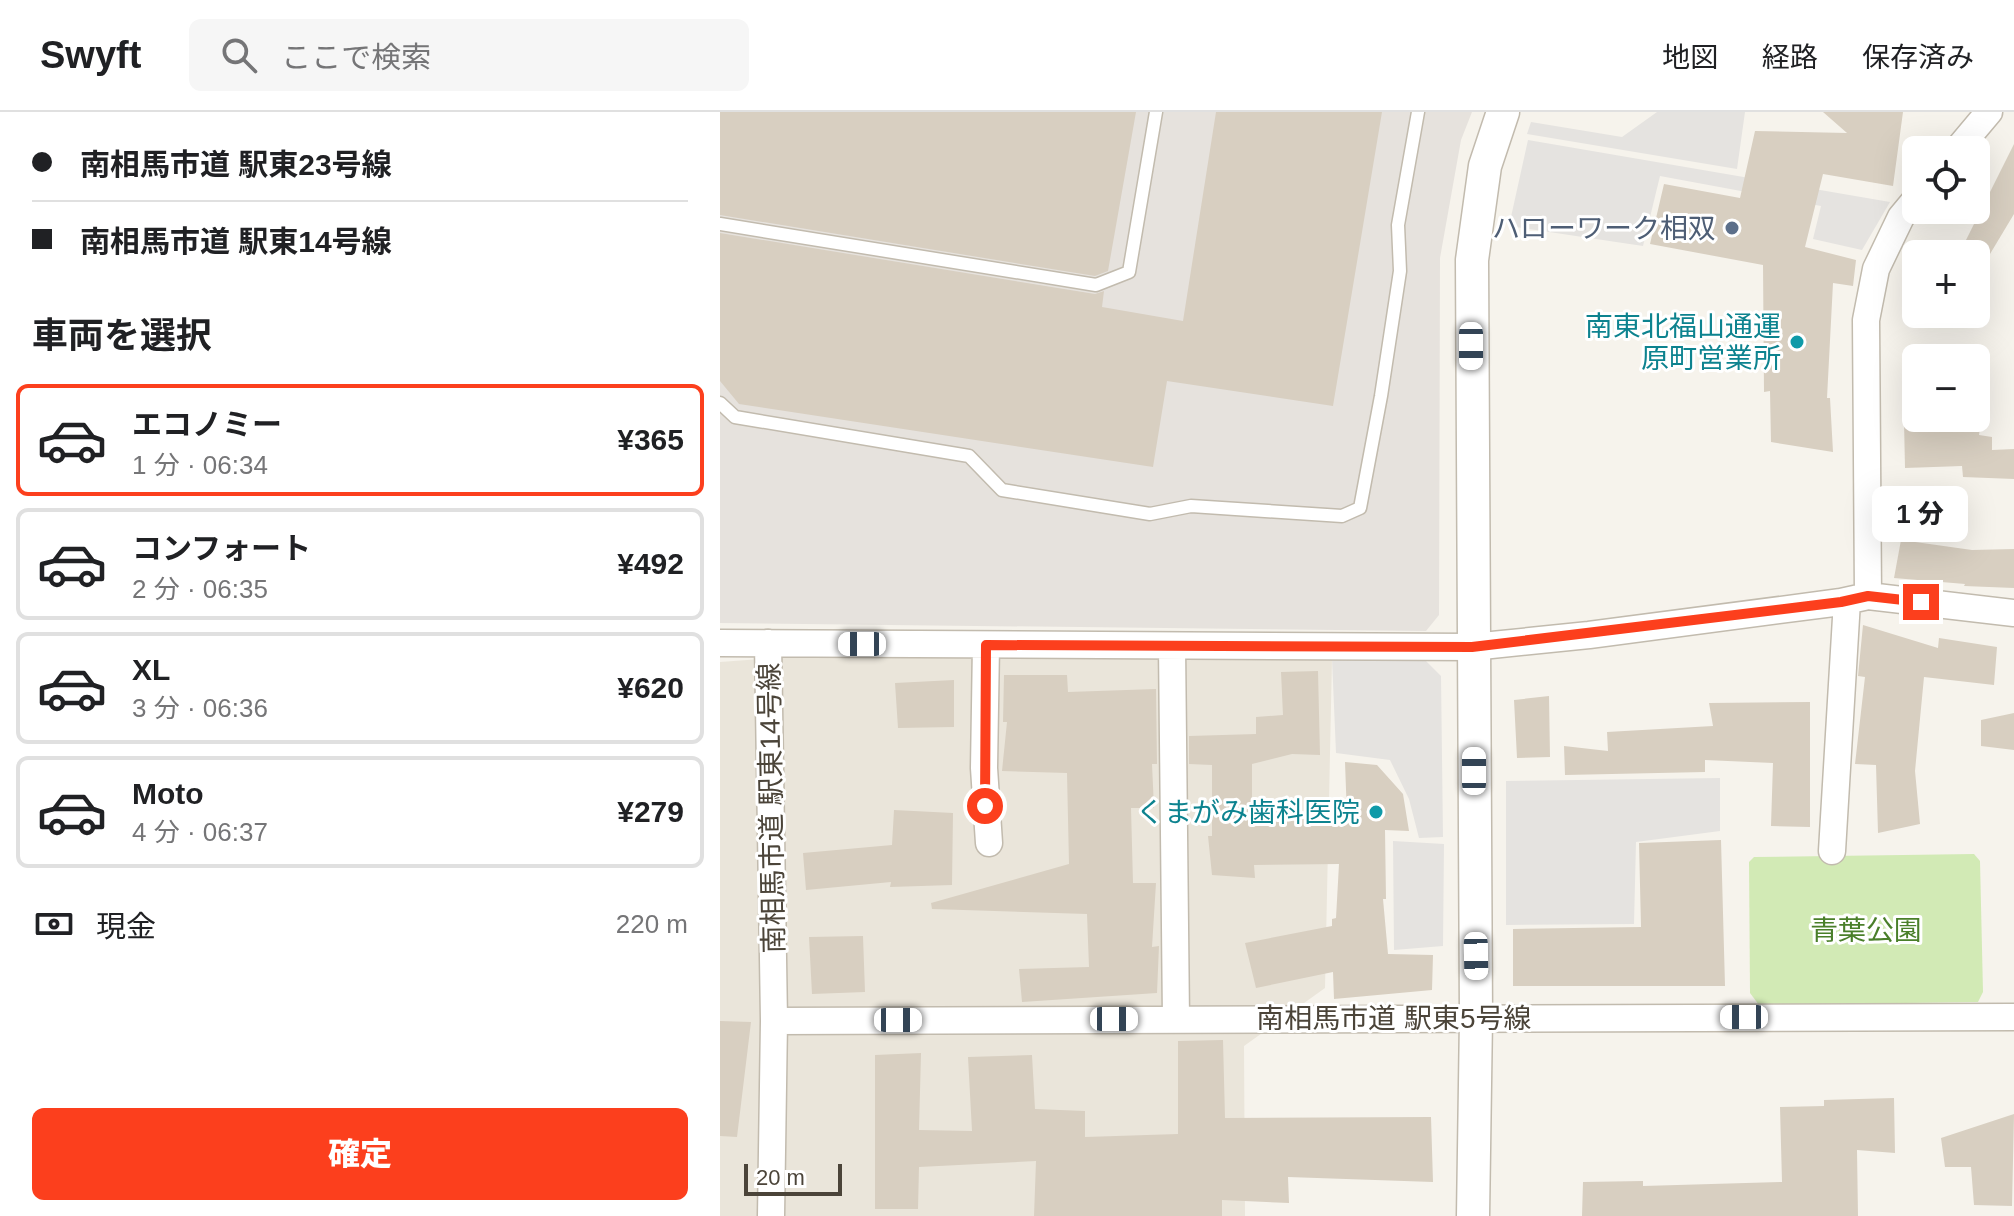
<!DOCTYPE html>
<html lang="ja">
<meta charset="utf-8">
<style>
body{margin:0;font-family:Helvetica,"Noto Sans JP",sans-serif;background:#f6f6f6;color:#202124;height:100vh;display:flex;flex-direction:column;font-size:30px;white-space:nowrap}
*{box-sizing:border-box;margin:0}
p{font-size:26px;color:#757577}
.icon{flex:none;width:44px;height:44px;fill:none;stroke:currentColor;stroke-width:2;stroke-linecap:round;stroke-linejoin:round}
.map{position:relative;flex:1;overflow:hidden}
.drawer{display:flex;flex-direction:column;background:#fff;width:720px}
.drawer>*{flex:none}
.banner{display:grid;align-content:center;height:176px;padding:0 32px;background:#fff}
.tools{position:absolute;left:1182px;top:24px;display:grid;gap:16px}
.tools a{display:grid;place-items:center;width:88px;height:88px;border-radius:12px;background:#fff;box-shadow:0 8px 32px #0002;font-size:40px}
.scale{position:absolute;left:24px;bottom:20px;width:98px;box-sizing:border-box;padding-left:8px;border:4px solid #4b4439;border-top:0;font-size:22px;line-height:28px;white-space:nowrap;color:#4b4439;-webkit-text-stroke:6px #fff;paint-order:stroke}
.end{position:absolute;width:36px;height:36px;margin:-18px;border:10px solid #fc3f1d;background:#fff;box-shadow:0 0 0 4px #fff}
.from{border-radius:50%}
.bubble{position:absolute;height:56px;border-radius:12px;background:#fff;box-shadow:0 8px 32px #0002;font-size:26px;font-weight:800;line-height:56px;text-align:center}
.car{position:absolute;width:24px;height:48px;margin:-24px -12px;border-radius:10px;box-shadow:0 0 6px 2px #0007;background:linear-gradient(#fff 24%,#345 0 40%,#fff 0 76%,#345 0 86%,#fff 0)}
.banner b{display:flex;align-items:center;gap:28px;height:76px;font-size:30px}
.banner b+b{border-top:2px solid #e0e0e0}
.banner i{width:20px;height:20px;background:#202124}
ul{padding:0;list-style:none}
li{display:flex;align-items:center;gap:24px;height:112px;margin:0 16px 12px;padding:0 16px;border:4px solid #e0e0e0;border-radius:12px}
li div{flex:1}
li b{display:block;font-size:30px}
li em{font-style:normal;font-weight:800}
li.active{border-color:#fc3f1d}
li>.icon{width:72px;height:72px;stroke-width:1.5}
h2{padding:0 32px;font-size:36px;line-height:96px}
.pay{display:flex;align-items:center;gap:20px;height:88px;padding:0 32px;font-size:30px}
.pay p{margin-inline-start:auto}
.primary-button{display:flex;gap:16px;margin-top:auto;padding:16px 32px}
.primary-button a{flex:1;height:92px;border-radius:12px;background:#fc3f1d;color:#fff;font-size:32px;font-weight:800;line-height:92px;text-align:center}
header{display:flex;align-items:center;gap:48px;box-sizing:border-box;height:112px;padding:0 40px;background:#fff;border-bottom:2px solid #e0e0e0}
header strong{font-size:38px}
nav{display:flex;gap:44px;margin-inline-start:auto;font-size:28px}
.search{width:560px;height:72px;background:#f6f6f6;display:flex;align-items:center;gap:20px;box-sizing:border-box;padding:0 28px;border-radius:12px;color:#757577;font-size:30px}
main{display:flex;flex:1;min-height:0}
.map>svg:first-child{display:block}
</style>
<header>
<strong>Swyft</strong>
<div class="search"><svg class="icon" aria-label="search" viewBox="0 0 24 24"><circle cx="10" cy="10" r="6"/><path d="M15 15l6 6"/></svg>ここで検索</div>
<nav><a>地図</a><a>経路</a><a>保存済み</a></nav>
</header>
<main>
<section class="drawer">
<div class="banner">
<b><i class="from"></i>南相馬市道 駅東23号線</b>
<b><i></i>南相馬市道 駅東14号線</b>
</div>
<h2>車両を選択</h2>
<ul>
<li class="active"><svg class="icon" aria-label="car" viewBox="0 0 24 24"><path d="M5 17H2v-5l4-1 3-4h7l3 4 3 1v5h-3M9 17h6M6 11h13"/><circle cx="7" cy="17" r="2"/><circle cx="17" cy="17" r="2"/></svg><div><b>エコノミー</b><p>1 分 · 06:34</p></div><em>¥365</em></li>
<li><svg class="icon" aria-label="car" viewBox="0 0 24 24"><path d="M5 17H2v-5l4-1 3-4h7l3 4 3 1v5h-3M9 17h6M6 11h13"/><circle cx="7" cy="17" r="2"/><circle cx="17" cy="17" r="2"/></svg><div><b>コンフォート</b><p>2 分 · 06:35</p></div><em>¥492</em></li>
<li><svg class="icon" aria-label="car" viewBox="0 0 24 24"><path d="M5 17H2v-5l4-1 3-4h7l3 4 3 1v5h-3M9 17h6M6 11h13"/><circle cx="7" cy="17" r="2"/><circle cx="17" cy="17" r="2"/></svg><div><b>XL</b><p>3 分 · 06:36</p></div><em>¥620</em></li>
<li><svg class="icon" aria-label="car" viewBox="0 0 24 24"><path d="M5 17H2v-5l4-1 3-4h7l3 4 3 1v5h-3M9 17h6M6 11h13"/><circle cx="7" cy="17" r="2"/><circle cx="17" cy="17" r="2"/></svg><div><b>Moto</b><p>4 分 · 06:37</p></div><em>¥279</em></li>
</ul>
<div class="pay"><svg class="icon" aria-label="cash" viewBox="0 0 24 24"><path d="M3 7h18v10H3z"/><circle cx="12" cy="12" r="2"/></svg>現金<p>220 m</p></div>
<div class="primary-button"><a>確定</a></div>
</section>
<div class="map">
<svg width="1294" height="1104" viewBox="0 0 1294 1104">
<rect width="100%" height="100%" fill="#f6f3ec"/>
<path fill="#eae5da" d="M 68,545 L 612,547 L 605,876 L 524,934 L 525,1104 L 0,1104 L 0,550 Z"/>
<path fill="#e6e2dd" d="M 0,0 L 752,0 L 741,28 L 720,146 L 719,503 L 706,519 L 0,511 Z"/>
<path fill="#d2eab5" d="M 1254,742 L 1260,749 L 1263,880 L 1258,890 L 1039,893 L 1030,881 L 1029,750 L 1034,745 Z"/>
<path fill="#e5e3e0" d="M 937,0 L 1025,0 L 1017,57 L 807,22 L 811,10 L 902,25 Z
M 808,28 L 1170,90 L 1142,138 L 1093,127 L 1101,94 L 940,64 L 923,134 L 789,114 Z
M 612,547 L 706,549 L 721,564 L 723,725 L 699,726 L 689,687 L 670,648 L 616,641 Z
M 1000,666 L 1000,719 L 916,730 L 914,812 L 786,813 L 786,669 Z
M 673,729 L 724,732 L 723,834 L 674,838 Z"/>
<path fill="#d8cfc1" d="M 0,0 L 416,0 L 388,159 L 375,164 L 0,103 Z
M 496,0 L 662,0 L 613,294 L 447,269 L 433,355 L 19,292 L 0,269 L 0,121 L 375,182 L 384,179 L 382,195 L 463,209 Z
M 1103,0 L 1183,0 L 1173,74 L 1103,62 L 1085,135 L 1136,148 L 1133,174 L 1113,171 L 1107,286 L 1110,286 L 1113,340 L 1051,330 L 1050,279 L 1044,280 L 1043,153 L 930,132 L 944,72 L 1020,86 L 1035,19 L 1127,21 Z
M 1294,32 L 1294,102 L 1270,142 L 1239,142 Z
M 1184,309 L 1261,309 L 1259,323 L 1272,325 L 1272,338 L 1294,337 L 1294,367 L 1243,365 L 1242,354 L 1185,356 Z
M 1181,428 L 1252,438 L 1294,437 L 1294,476 L 1244,474 L 1245,472 L 1174,466 Z
M 1143,513 L 1218,536 L 1219,526 L 1277,535 L 1274,573 L 1204,565 L 1195,659 L 1200,712 L 1158,721 L 1156,653 L 1135,652 L 1145,565 L 1138,564 Z
M 598,559 L 600,643 L 572,642 L 532,652 L 532,709 L 627,705 L 625,650 L 657,653 L 683,682 L 689,719 L 665,718 L 666,787 L 663,787 L 668,842 L 713,843 L 712,878 L 614,887 L 613,860 L 536,876 L 525,831 L 612,814 L 612,807 L 616,806 L 619,752 L 534,753 L 535,766 L 492,763 L 488,724 L 492,724 L 492,653 L 469,652 L 469,624 L 536,622 L 536,605 L 563,603 L 561,560 Z
M 284,563 L 347,563 L 348,580 L 436,577 L 437,652 L 432,652 L 434,696 L 411,696 L 413,771 L 436,771 L 432,835 L 439,834 L 437,881 L 302,890 L 299,857 L 369,855 L 367,802 L 212,797 L 211,791 L 349,752 L 347,661 L 282,659 L 287,610 L 283,610 Z
M 234,568 L 234,615 L 178,616 L 175,571 Z
M 829,584 L 830,645 L 797,646 L 794,588 Z
M 1090,590 L 1090,715 L 1051,714 L 1053,651 L 985,648 L 985,660 L 845,663 L 844,634 L 888,639 L 887,620 L 993,614 L 989,591 Z
M 1294,601 L 1294,638 L 1261,634 L 1261,608 Z
M 174,698 L 233,701 L 232,773 L 170,775 L 171,770 L 86,778 L 83,741 L 172,733 Z
M 1001,728 L 1005,874 L 793,874 L 793,817 L 921,815 L 919,731 Z
M 143,824 L 145,880 L 92,882 L 89,825 Z
M 0,909 L 31,910 L 17,1025 L 0,1024 Z
M 503,928 L 505,1006 L 711,1005 L 713,1070 L 568,1065 L 569,1091 L 502,1088 L 502,1104 L 314,1104 L 316,1049 L 199,1055 L 198,1097 L 155,1097 L 155,943 L 201,941 L 199,1018 L 252,1019 L 248,945 L 312,943 L 315,997 L 365,999 L 365,1025 L 458,1022 L 458,929 Z
M 1174,986 L 1175,1041 L 1137,1038 L 1138,1104 L 862,1104 L 863,1070 L 923,1069 L 923,1074 L 1062,1070 L 1060,995 L 1104,994 L 1104,988 Z
M 1294,1002 L 1292,1094 L 1254,1093 L 1251,1055 L 1225,1055 L 1221,1026 Z"/>
<g fill="none" stroke-linecap="round" stroke-linejoin="round">
<g stroke="#c2bbae" stroke-width="15">
<path id="service" d="M 0,112 L 376,173 L 409,160 L 436,0
M 0,291 L 15,305 L 249,344 L 282,378 L 430,402 L 471,394 L 622,404 L 640,396 L 661,284 L 680,159 L 678,113 L 698,0"/>
</g>
<g stroke="#c2bbae" stroke-width="29">
<path id="minor" d="M 1237,38 L 1269,0
M 1148,484 L 1146,208 L 1156,157 L 1181,105 L 1196,87
M 0,531 L 752,535 L 869,523 L 1121,490 L 1148,484 L 1294,501
M 48,531 L 54,909 L 51,1104
M 266,533 L 264,656 L 269,731
M 452,534 L 456,907
M 1112,739 L 1127,489
M 54,909 L 1294,905"/>
</g>
<g stroke="#c2bbae" stroke-width="35">
<path id="tertiary" d="M 753,1104 L 756,906 L 752,148 L 765,54 L 783,0"/>
</g>
<use href="#service" stroke="#fff" stroke-width="12"/>
<use href="#minor" stroke="#fff" stroke-width="26"/>
<use href="#tertiary" stroke="#fff" stroke-width="32"/>
</g>
<g fill="none" stroke-linecap="round" stroke-linejoin="round">
<path stroke="#fc3f1d" stroke-width="10" d="M 265,694 L 266,533 L 752,535 L 1121,490 L 1148,484 L 1201,490"/>
</g>
<circle fill="#5c6f8a" stroke="#fff" stroke-width="3" cx="1012" cy="116" r="8"/>
<g fill="#0f9aa8" stroke="#fff" stroke-width="3">
<circle cx="1077" cy="230" r="8"/>
<circle cx="656" cy="700" r="8"/>
</g>
<g text-anchor="middle" stroke-width="6" stroke-linejoin="round" paint-order="stroke">
<g font-size="28" fill="#4e5e75" stroke="#fff" text-anchor="end">
<text x="996" y="126">ハローワーク相双</text>
</g>
<g font-size="28" fill="#0d838f" stroke="#fff" text-anchor="end">
<text x="1061" y="224">南東北福山通運<tspan x="1061" dy="32">原町営業所</tspan></text>
<text x="640" y="710">くまがみ歯科医院</text>
</g>
<g font-size="28" fill="#4b4439" stroke="#fff">
<text transform="translate(51 696) rotate(-91)" y="10">南相馬市道 駅東14号線</text>
<text x="674" y="916">南相馬市道 駅東5号線</text>
</g>
<g font-size="28" fill="#4a7f2a" stroke="#fff">
<text x="1146" y="828">青葉公園</text>
</g>
</g>
</svg>
<div class="tools">
<a><svg class="icon" aria-label="locate" viewBox="0 0 24 24"><circle cx="12" cy="12" r="6"/><path d="M12 2v4M12 18v4M2 12h4M18 12h4"/></svg></a>
<a>+</a>
<a>−</a>
</div>
<div class="scale">20 m</div>
<i class="end from" style="left:265px;top:694px"></i>
<i class="end" style="left:1201px;top:490px"></i>
<div class="bubble" style="left:1152px;top:374px;width:96px">1 分</div>
<i class="car" style="left:751px;top:234px;rotate:180deg"></i>
<i class="car" style="left:142px;top:532px;rotate:270deg"></i>
<i class="car" style="left:754px;top:659px;rotate:0deg"></i>
<i class="car" style="left:756px;top:844px;rotate:179deg"></i>
<i class="car" style="left:1024px;top:905px;rotate:270deg"></i>
<i class="car" style="left:394px;top:907px;rotate:90deg"></i>
<i class="car" style="left:178px;top:908px;rotate:90deg"></i>
</div>
</main>
